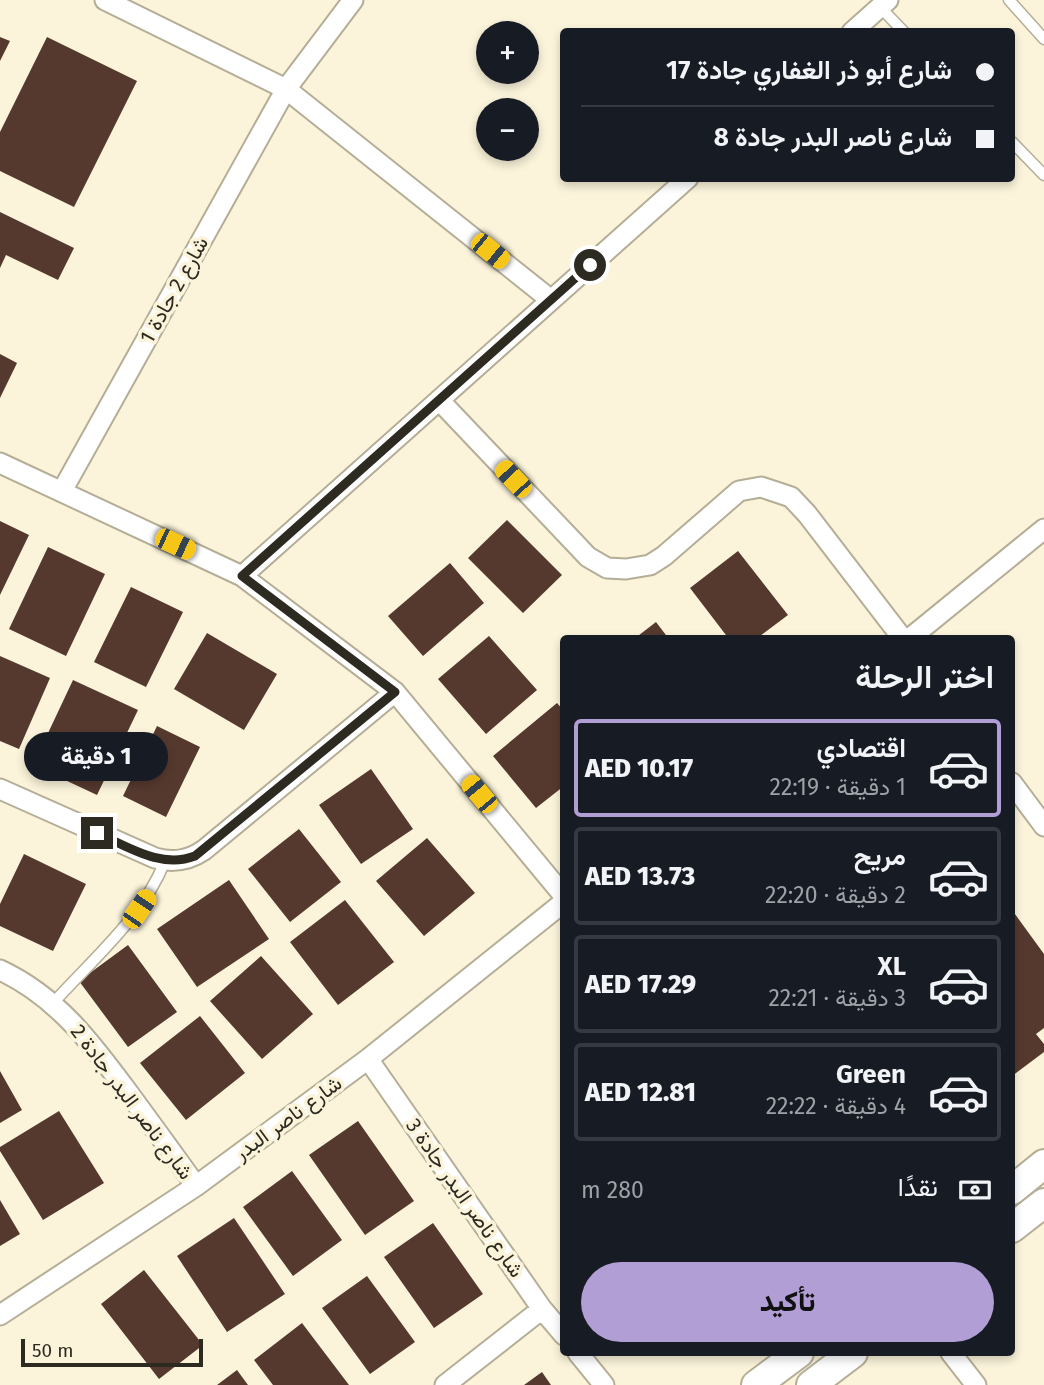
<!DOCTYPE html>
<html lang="ar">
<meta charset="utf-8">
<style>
body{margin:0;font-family:"Fira Sans",Vazirmatn,sans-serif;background:#242831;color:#f1f3f6;direction:rtl;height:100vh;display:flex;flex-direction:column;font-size:26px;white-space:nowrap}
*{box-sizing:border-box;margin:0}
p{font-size:23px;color:#9ea1a6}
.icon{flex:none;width:38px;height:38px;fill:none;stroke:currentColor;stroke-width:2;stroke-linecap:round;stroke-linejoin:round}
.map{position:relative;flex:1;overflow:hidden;direction:ltr}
.side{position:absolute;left:560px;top:635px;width:455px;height:721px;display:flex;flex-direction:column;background:#171b24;border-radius:7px;box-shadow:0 4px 10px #0003;direction:rtl}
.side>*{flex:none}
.top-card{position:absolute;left:560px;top:28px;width:455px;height:154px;border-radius:7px;box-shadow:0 4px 10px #0003;direction:rtl;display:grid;align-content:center;height:154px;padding:0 21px;background:#171b24}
.controls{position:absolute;left:476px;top:21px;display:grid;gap:14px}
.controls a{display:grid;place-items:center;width:63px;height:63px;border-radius:50%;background:#171b24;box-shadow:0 4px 10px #0003;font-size:35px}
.scale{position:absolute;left:21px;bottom:18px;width:182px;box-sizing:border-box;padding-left:7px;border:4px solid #2d2a21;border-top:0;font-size:19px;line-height:24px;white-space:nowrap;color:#2d2a21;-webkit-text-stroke:5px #fbf4db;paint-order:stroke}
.end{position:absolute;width:32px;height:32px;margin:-16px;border:9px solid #2d2a21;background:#fff;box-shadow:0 0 0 4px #fff}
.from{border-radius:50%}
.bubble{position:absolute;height:49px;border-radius:24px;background:#171b24;box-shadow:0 4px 10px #0003;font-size:23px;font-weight:800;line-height:49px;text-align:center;direction:rtl}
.car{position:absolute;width:21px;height:42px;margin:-21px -10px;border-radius:9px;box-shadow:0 0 5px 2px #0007;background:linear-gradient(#f5c518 24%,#345 0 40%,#f5c518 0 76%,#345 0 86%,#f5c518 0)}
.top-card b{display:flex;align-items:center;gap:24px;height:66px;font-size:26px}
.top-card b+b{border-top:2px solid #363941}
.top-card i{width:18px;height:18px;background:#f1f3f6}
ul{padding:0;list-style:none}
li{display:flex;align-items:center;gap:21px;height:98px;margin:0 14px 10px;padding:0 7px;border:4px solid #363941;border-radius:7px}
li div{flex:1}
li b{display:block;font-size:26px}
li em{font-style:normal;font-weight:800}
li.active{border-color:#b19ed5}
li>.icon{width:63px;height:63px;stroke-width:1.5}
h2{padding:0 21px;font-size:32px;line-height:84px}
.pay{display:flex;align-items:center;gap:18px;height:77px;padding:0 21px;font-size:26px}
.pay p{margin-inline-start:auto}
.button{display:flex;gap:14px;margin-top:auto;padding:14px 21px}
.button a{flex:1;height:80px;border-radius:42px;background:#b19ed5;color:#111;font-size:28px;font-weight:800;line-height:80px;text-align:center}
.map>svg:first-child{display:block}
</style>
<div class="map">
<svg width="1044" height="1385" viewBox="0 0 1044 1385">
<rect width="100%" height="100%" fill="#fbf4db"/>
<path fill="#55392f" d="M 0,37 L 10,41 L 0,61 Z
M 47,37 L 137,81 L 74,207 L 0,171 L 0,132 Z
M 0,212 L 74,248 L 58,280 L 6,255 L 0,268 Z
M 0,354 L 17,363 L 0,398 Z
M 507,520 L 562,575 L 523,613 L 468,558 Z
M 0,521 L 29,535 L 0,595 Z
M 48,547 L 105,574 L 66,656 L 9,629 Z
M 738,551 L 788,615 L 756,639 L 729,639 L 690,588 Z
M 450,563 L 484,603 L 423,656 L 388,616 Z
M 131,587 L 183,612 L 146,687 L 94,662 Z
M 656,622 L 669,639 L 634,639 Z
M 207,633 L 277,674 L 244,730 L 174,689 Z
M 489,636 L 537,690 L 486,734 L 438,679 Z
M 0,656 L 50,678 L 19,749 L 0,741 Z
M 73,680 L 138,710 L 97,795 L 33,765 Z
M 557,703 L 564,711 L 564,786 L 536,808 L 493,756 Z
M 157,726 L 200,747 L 166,817 L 123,796 Z
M 371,769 L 413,829 L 361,864 L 319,805 Z
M 299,829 L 341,882 L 290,922 L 248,869 Z
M 427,838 L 475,893 L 424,936 L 376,881 Z
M 24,854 L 86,884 L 53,951 L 0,926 L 0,904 Z
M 229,880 L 269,939 L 197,987 L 157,929 Z
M 345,900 L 394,962 L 338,1005 L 290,942 Z
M 1012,910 L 1044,954 L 1044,1028 L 1036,1034 L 1044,1044 L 1044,1052 L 1012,1076 Z
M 128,945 L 177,1012 L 128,1047 L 79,981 Z
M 261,956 L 313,1014 L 262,1059 L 210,1001 Z
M 200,1016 L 245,1073 L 186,1120 L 140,1063 Z
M 0,1071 L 22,1110 L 0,1123 Z
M 59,1111 L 104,1183 L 43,1220 L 0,1151 L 0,1147 Z
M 358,1121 L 414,1201 L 365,1235 L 309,1155 Z
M 292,1171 L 342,1240 L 293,1276 L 243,1207 Z
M 0,1200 L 20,1234 L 0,1246 Z
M 234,1218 L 285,1294 L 227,1332 L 177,1256 Z
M 433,1223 L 483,1294 L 434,1328 L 384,1257 Z
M 144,1270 L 203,1345 L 159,1379 L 101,1304 Z
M 367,1276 L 415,1342 L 370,1374 L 322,1308 Z
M 302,1323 L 349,1385 L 273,1385 L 254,1360 Z
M 237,1370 L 248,1385 L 217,1385 Z
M 542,1372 L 551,1385 L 524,1385 Z"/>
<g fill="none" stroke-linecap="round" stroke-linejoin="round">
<g stroke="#b5ae97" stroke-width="13">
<path id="service" d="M 1009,0 L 1044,39
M 880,7 L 904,32
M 1012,142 L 1044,175
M 53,1003 C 93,959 143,917 165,861"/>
</g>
<g stroke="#b5ae97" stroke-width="23">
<path id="minor" d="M 105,0 L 286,89 L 551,300
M 852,32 L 888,0
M 439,400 L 588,557 L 607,568 L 626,569 L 650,565 L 664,556 L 739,491 L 761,487 L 791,497 L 807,514 L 903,639
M 0,463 L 242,576 L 395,692 L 564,896
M 62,491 L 286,89 L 353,0
M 242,576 L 688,178
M 909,639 L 1044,529
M 1012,783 L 1044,826
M 0,789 L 155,858 C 173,863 188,861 204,850 L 395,692
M 0,970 C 58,997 93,1045 130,1095 C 152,1125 174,1155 196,1186
M 368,1059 L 542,1309 L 564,1335
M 0,1315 L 196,1186 L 368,1059 L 564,902
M 578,1353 L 604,1385
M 951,1353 L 976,1385
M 445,1385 L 542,1309"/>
</g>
<g stroke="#b5ae97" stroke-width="32">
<path id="secondary" d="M 1012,1190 L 1044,1164
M 1012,1228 L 1044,1203
M 756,1385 L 799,1353
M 811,1385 L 853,1353"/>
</g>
<use href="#service" stroke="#fff" stroke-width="10"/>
<use href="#minor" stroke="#fff" stroke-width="19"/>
<use href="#secondary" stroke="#fff" stroke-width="28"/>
</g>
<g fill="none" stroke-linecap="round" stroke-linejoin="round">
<path stroke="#2d2a21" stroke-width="9" d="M 97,833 C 129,847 161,869 195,856 L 395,692 L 242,576 L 590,265"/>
</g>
<g text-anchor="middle" stroke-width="7" stroke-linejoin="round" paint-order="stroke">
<g font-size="21" fill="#2d2a21" stroke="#fbf4db">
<text transform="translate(174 290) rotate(-61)" y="7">شارع 2 جادة 1</text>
<text transform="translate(132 1102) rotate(53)" y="7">شارع ناصر البدر جادة 2</text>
<text transform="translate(288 1118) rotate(-36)" y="7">شارع ناصر البدر</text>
<text transform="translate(465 1198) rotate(55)" y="7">شارع ناصر البدر جادة 3</text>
</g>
</g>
</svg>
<div class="controls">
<a>+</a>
<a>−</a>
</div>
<div class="scale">50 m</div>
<i class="end from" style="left:590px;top:265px"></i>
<i class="end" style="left:97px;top:833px"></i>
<div class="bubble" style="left:24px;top:732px;width:144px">1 دقيقة</div>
<i class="car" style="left:490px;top:251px;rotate:129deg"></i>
<i class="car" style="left:513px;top:479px;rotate:317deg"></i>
<i class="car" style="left:175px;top:544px;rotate:115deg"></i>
<i class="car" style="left:479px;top:794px;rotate:320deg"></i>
<i class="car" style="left:139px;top:909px;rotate:34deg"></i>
<div class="top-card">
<b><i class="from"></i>شارع أبو ذر الغفاري جادة 17</b>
<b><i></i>شارع ناصر البدر جادة 8</b>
</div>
<section class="side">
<h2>اختر الرحلة</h2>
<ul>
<li class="active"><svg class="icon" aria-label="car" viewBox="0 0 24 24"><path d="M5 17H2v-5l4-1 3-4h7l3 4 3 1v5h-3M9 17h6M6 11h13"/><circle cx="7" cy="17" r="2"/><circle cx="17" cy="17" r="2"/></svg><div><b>اقتصادي</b><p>1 دقيقة · 22:19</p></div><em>AED 10.17</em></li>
<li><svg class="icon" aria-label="car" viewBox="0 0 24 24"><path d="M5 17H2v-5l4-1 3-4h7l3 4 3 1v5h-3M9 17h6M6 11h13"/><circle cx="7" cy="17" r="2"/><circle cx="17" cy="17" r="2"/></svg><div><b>مريح</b><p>2 دقيقة · 22:20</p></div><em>AED 13.73</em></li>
<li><svg class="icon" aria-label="car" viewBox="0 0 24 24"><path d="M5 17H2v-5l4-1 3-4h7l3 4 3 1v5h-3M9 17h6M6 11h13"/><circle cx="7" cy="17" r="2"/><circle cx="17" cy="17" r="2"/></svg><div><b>XL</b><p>3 دقيقة · 22:21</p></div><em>AED 17.29</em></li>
<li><svg class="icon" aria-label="car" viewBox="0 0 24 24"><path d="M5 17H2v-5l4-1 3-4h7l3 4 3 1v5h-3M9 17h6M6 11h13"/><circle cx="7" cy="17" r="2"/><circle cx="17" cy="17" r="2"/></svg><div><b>Green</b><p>4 دقيقة · 22:22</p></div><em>AED 12.81</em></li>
</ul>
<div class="pay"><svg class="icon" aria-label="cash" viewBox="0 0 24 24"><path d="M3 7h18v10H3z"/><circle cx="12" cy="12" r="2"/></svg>نقدًا<p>280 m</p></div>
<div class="button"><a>تأكيد</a></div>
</section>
</div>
